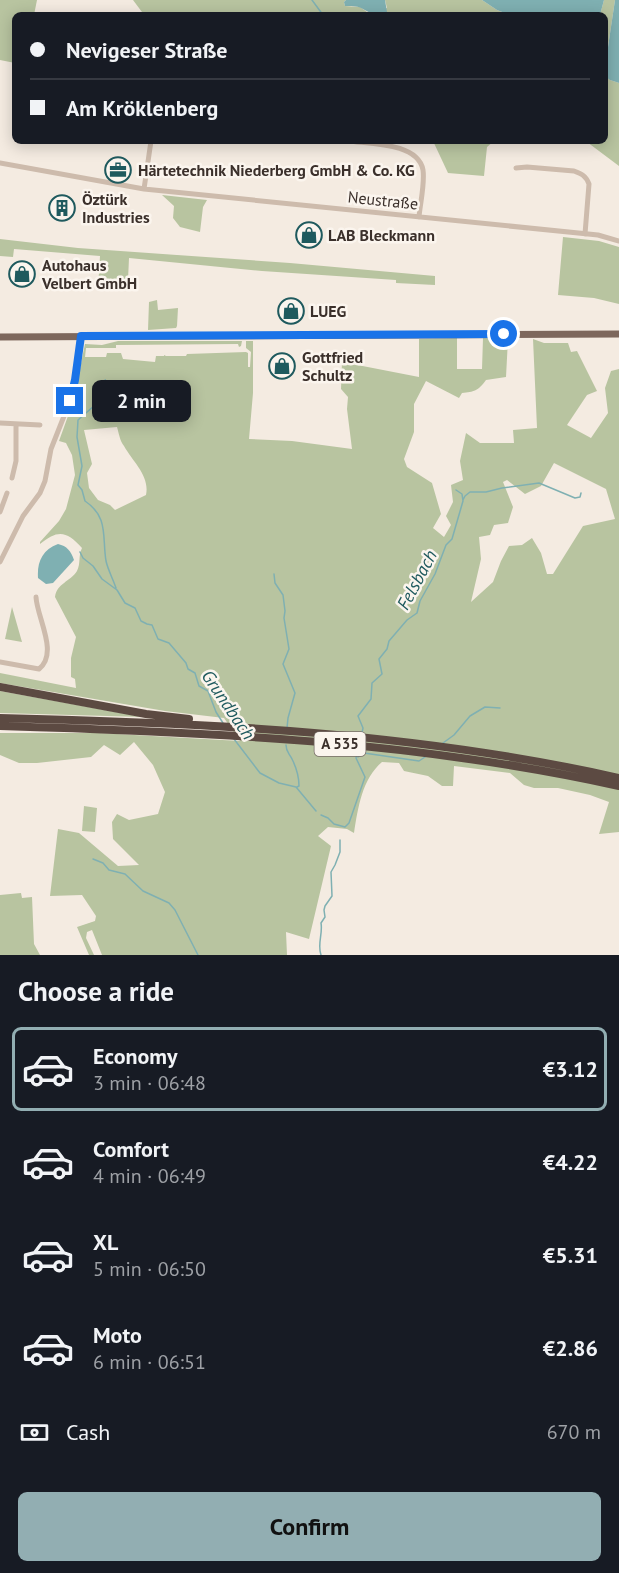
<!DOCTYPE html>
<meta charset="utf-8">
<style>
body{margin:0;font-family:"PT Sans",sans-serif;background:#242831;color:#f1f3f6;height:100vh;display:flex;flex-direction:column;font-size:22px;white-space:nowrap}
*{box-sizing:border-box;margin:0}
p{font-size:20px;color:#9ea1a6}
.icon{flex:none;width:33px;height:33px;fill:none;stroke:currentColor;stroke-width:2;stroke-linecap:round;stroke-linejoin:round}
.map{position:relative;height:955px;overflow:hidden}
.side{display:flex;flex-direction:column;background:#171b24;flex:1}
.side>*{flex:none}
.banner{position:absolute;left:12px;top:12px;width:596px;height:132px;border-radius:9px;box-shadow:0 3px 15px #0003;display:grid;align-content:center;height:132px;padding:0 18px;background:#171b24}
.end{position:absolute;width:27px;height:27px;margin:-14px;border:8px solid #1a73e8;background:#fff;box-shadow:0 0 0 3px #fff}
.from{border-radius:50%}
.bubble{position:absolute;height:42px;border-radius:9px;background:#171b24;box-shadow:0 3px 15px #0003;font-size:20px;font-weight:800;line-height:42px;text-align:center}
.banner b{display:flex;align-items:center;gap:21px;height:57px;font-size:22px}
.banner b+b{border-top:2px solid #363941}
.banner i{width:15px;height:15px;background:#f1f3f6}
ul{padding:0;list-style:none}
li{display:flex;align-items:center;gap:18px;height:84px;margin:0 12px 9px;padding:0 6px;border:3px solid transparent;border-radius:9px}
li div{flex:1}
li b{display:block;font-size:22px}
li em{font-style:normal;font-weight:800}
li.selected{border-color:#92aeb2}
li>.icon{width:54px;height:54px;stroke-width:1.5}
h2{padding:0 18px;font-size:27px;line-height:72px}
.pay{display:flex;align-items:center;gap:15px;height:66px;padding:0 18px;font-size:22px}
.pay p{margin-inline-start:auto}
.cta{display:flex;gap:12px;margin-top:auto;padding:12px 18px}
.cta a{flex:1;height:69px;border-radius:9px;background:#92aeb2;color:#111;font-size:24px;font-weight:800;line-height:69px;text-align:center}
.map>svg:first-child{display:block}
</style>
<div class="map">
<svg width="619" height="955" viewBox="0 0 619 955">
<rect width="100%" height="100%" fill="#f4ebe1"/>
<path fill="#b8c4a0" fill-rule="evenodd" d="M 0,0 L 37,0 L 34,15 L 15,15 L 15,63 L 0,60 Z
M 133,0 L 346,0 L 344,2 L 345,6 L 360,7 L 367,12 L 387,8 L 385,0 L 482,0 L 497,10 L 510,15 L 528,15 L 160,15 L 142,12 Z
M 604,0 L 615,0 L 608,47 L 605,54 L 604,15 L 600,15 Z
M 605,71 L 610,80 L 619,83 L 619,166 L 587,142 L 578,141 L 604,141 Z
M 433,141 L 494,141 L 487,147 L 484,176 L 448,173 Z
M 162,195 L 207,200 L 203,207 L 200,232 L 180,227 L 173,218 L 174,206 Z
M 563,237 L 599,241 L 619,247 L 619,304 L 594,298 L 558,295 Z
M 0,239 L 78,248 L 290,263 L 435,276 L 435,285 L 396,283 L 396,280 L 262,271 L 129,258 L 128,280 L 124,280 L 124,288 L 98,289 L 100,256 L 14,249 L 13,257 L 0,256 Z
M 157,300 L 158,310 L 178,308 L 177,326 L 176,328 L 148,330 L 149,302 Z
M 457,338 L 457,369 L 482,369 L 483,338 L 508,339 L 506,377 L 486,380 C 478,391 474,392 462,393 L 459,398 L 426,381 L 414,404 L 414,432 L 404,459 L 407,467 L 432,483 L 441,514 L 433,528 L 444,537 L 451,525 L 446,516 L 453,502 L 451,485 L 463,480 L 460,461 L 466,433 L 480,443 L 514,443 L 513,430 L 537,428 L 533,339 L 544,343 L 568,343 L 571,352 L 577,351 L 597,391 L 587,395 L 567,425 L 591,438 L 608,413 L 605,388 L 611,371 L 619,369 L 619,832 L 599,834 L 609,802 L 590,795 L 558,788 L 534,788 L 524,785 L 510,773 L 454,766 L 453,786 L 442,786 L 428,776 L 404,771 L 399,763 L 382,762 C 362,779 358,808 354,833 L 347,829 L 328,827 L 318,836 L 331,846 L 309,939 L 286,932 L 287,955 L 102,955 L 92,930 L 87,932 L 86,938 L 94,955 L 89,955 L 77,927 L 95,921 L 96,916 L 82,895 L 50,896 L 58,829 L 79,833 L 118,866 L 139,865 L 113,839 L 112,822 L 117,814 L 129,820 L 158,814 L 165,792 L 153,765 L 134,742 L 120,755 L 104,745 L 91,757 L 37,763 L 19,763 L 0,755 L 0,733 L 99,733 L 240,741 L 224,718 L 165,711 L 0,683 L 0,673 L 76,688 L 75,679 L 71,677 L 71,658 L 76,637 L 55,597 C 57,583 70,582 77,571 C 81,563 78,556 82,548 C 67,531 58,529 40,544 L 40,542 L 59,521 L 66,509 L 75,475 L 72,455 L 66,443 L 59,441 L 73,402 L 85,344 L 102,345 L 118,341 L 242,341 L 241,346 L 239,347 L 238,344 L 116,345 L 116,348 L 86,348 L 85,357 L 106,357 L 107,353 L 121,353 L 123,359 L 155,362 L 156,356 L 164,356 L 164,355 L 166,356 L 186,356 L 187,354 L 246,352 L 248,353 L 248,367 L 250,367 L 251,352 L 246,348 L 246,341 L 253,341 L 253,393 L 249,439 L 292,441 L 352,449 L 347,409 L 348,397 L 341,389 L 342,362 L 419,377 L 419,339 ZM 117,427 C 119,434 120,441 124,446 C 133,462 150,476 146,495 L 115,510 L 110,505 L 98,500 L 89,488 L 87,473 L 92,464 L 84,430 ZM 554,463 L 606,489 L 615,519 L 583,526 L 553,574 L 547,574 L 541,553 L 532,538 L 522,545 L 509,546 L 501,561 L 493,582 L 471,602 L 481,559 L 479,537 L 490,535 L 494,525 L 508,523 L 513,507 L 503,482 L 507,480 L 525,494 L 541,486 Z
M 12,607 L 22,642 L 5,639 Z
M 0,691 L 143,717 L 0,713 Z
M 84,806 L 97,808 L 95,832 L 82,831 Z
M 21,893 L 22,898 L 32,897 L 34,944 L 40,955 L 0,955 L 0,895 Z"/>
<path fill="#7fb0b2" d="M 346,0 L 385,0 L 387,12 C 376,17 371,13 361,8 C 357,6 350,6 345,6 L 344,2 Z
M 482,0 L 604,0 L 600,15 L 510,15 L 497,10 Z
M 615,0 L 619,0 L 619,83 L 610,80 L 604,75 L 605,54 L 608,47 Z
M 106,379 L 106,383 L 111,387 L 112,420 L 103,418 C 95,406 90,396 97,383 Z
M 58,544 C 67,546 71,551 74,560 L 53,583 L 46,584 L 38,578 C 37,562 42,550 58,544 Z"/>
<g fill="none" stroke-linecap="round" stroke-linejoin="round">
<path stroke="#7fb0b2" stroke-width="1.5" d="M 312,0 L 323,15
M 95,405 L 78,420 L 77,437 L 82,466 L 78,485 L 82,490 L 85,501 C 109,517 102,537 106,561 C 108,570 113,579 116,588
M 463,500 L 465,496 L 470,492 L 486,492 L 502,488 L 539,483 L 575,498 L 580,497 L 581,493
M 80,552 L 83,558 L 93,566 L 102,579 L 117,590 L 125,603 L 135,608 L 141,621 L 147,624 L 152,625 L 158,639 L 169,643 L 186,663 L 188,669 L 195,673 L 199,686 L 208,691 L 216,712 L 223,723
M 274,574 L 275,583 L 283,595 L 285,611 L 284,618 L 289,649 L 283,664 L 295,693 L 288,718 L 287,728
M 362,733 L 363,728 L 358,716 L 371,699 L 372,683 L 382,674 L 379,659 L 387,649 L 389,641 L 407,620 L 417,613 L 420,601 L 435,574 L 446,545 L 452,539 L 463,501 L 462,494 L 456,490
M 234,739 L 260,773 L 279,783 L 296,787 L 316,811
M 443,743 L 454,735 L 470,716 L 485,707 L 500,708
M 286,745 C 286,752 289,753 292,759 C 296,767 299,777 299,786 L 297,787
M 358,757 L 364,753 L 419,761 L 425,757
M 321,815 L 328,818 L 334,824 L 345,827 L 349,823 L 365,777 L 356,758 L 358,750
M 93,859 L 103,863 L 109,870 L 125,874 L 143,891 L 169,903 L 175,910 L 198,955
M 321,955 C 317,944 323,934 321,923 L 325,917 L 324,910 L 325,906 L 332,896 L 331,872 L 335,865 L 340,852 L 340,840"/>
<path stroke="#cdbbac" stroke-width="5" d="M 349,141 C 371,144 418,143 423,170 C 425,184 420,204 419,217
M 0,163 L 144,189 L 598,235 L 619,241
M 516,168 L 527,167 L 574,171 C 582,174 586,176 589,184 L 585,234
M 144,189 L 151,141
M 0,423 L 40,425
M 12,478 L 16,461 L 16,424
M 0,512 L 7,493
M 0,562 L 23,516 L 40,493 L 45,481 L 51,449 L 70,401 L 75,380 L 81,336
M 0,662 L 39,669 C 59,653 37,618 36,597"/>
<path stroke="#7d675c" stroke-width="7" d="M 0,337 L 619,334"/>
<path stroke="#5c4a42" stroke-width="8" d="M 0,687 L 146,714 L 189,719
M 0,718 C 207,723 416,732 619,778
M 0,726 C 208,732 416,741 619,786"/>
</g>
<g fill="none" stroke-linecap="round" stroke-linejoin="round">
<path stroke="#1a73e8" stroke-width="8" d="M 70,401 L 75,380 L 81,336 L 504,334"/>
</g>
<defs>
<g id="office-ring" transform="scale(1.35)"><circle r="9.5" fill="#fbf5ee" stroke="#1f5a5e" stroke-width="1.5"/><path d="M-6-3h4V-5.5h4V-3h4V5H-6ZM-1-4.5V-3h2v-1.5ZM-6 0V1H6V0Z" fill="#1f5a5e"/></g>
<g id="building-ring" transform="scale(1.35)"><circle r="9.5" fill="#fbf5ee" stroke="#1f5a5e" stroke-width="1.5"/><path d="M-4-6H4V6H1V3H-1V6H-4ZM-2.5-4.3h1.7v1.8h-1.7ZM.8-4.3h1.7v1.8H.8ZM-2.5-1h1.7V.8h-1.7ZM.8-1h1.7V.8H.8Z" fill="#1f5a5e"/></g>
<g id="shop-ring" transform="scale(1.35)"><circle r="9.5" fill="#fbf5ee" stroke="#1f5a5e" stroke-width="1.5"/><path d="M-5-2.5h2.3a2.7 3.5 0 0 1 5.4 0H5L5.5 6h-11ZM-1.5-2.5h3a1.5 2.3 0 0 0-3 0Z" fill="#1f5a5e"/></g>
</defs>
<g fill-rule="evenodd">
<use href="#office-ring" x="118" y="170"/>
<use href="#building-ring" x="62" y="208"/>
<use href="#shop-ring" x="309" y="235"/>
<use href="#shop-ring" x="22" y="274"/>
<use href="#shop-ring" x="291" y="311"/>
<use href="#shop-ring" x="282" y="366"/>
</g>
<g text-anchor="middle" stroke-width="5" stroke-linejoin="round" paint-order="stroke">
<rect fill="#fbf5ee" stroke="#756b66" stroke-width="1.5" x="314.5" y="732" width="51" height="24" rx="4.5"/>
<g font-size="15" font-weight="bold" fill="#3b302b">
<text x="340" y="749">A 535</text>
</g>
<g font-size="16" font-weight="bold" fill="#3b302b" stroke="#fbf5ee" text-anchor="start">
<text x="138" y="176">Härtetechnik Niederberg GmbH &amp; Co. KG</text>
<text x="82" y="205">Öztürk<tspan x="82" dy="18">Industries</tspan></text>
<text x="328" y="241">LAB Bleckmann</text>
<text x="42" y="271">Autohaus<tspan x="42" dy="18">Velbert GmbH</tspan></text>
<text x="310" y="317">LUEG</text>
<text x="302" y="363">Gottfried<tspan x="302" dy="18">Schultz</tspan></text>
</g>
<g font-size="16" fill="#3b302b" stroke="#fbf5ee">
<text transform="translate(383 200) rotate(6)" y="6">Neustraße</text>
</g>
<g font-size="18" font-style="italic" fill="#1f5a5e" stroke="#fbf5ee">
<text transform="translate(417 580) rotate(-62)" y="6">Felsbach</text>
<text transform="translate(228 705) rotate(56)" y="6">Grundbach</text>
</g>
</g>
</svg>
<i class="end from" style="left:504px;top:334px"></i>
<i class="end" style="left:70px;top:401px"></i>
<div class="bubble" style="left:92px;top:380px;width:99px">2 min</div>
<div class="banner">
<b><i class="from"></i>Nevigeser Straße</b>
<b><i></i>Am Kröklenberg</b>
</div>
</div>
<section class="side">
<h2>Choose a ride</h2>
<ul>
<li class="selected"><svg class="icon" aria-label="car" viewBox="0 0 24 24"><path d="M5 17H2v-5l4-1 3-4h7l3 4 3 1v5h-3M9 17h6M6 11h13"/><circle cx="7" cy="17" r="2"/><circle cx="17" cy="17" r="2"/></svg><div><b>Economy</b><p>3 min · 06:48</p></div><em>€3.12</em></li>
<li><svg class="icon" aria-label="car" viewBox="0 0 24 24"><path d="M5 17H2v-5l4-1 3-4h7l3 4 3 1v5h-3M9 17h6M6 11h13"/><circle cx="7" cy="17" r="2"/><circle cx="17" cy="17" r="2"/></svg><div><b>Comfort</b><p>4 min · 06:49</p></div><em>€4.22</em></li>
<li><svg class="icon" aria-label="car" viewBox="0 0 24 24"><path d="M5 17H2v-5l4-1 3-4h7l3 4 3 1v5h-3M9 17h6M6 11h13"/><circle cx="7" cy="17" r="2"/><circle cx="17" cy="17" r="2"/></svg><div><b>XL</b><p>5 min · 06:50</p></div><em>€5.31</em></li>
<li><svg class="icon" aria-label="car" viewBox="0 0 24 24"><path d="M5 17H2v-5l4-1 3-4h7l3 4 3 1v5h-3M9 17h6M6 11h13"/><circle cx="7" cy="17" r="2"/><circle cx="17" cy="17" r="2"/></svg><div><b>Moto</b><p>6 min · 06:51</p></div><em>€2.86</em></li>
</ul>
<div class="pay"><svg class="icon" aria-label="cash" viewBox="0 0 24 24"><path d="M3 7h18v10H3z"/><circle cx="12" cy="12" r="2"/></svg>Cash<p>670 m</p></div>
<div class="cta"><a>Confirm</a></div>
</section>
